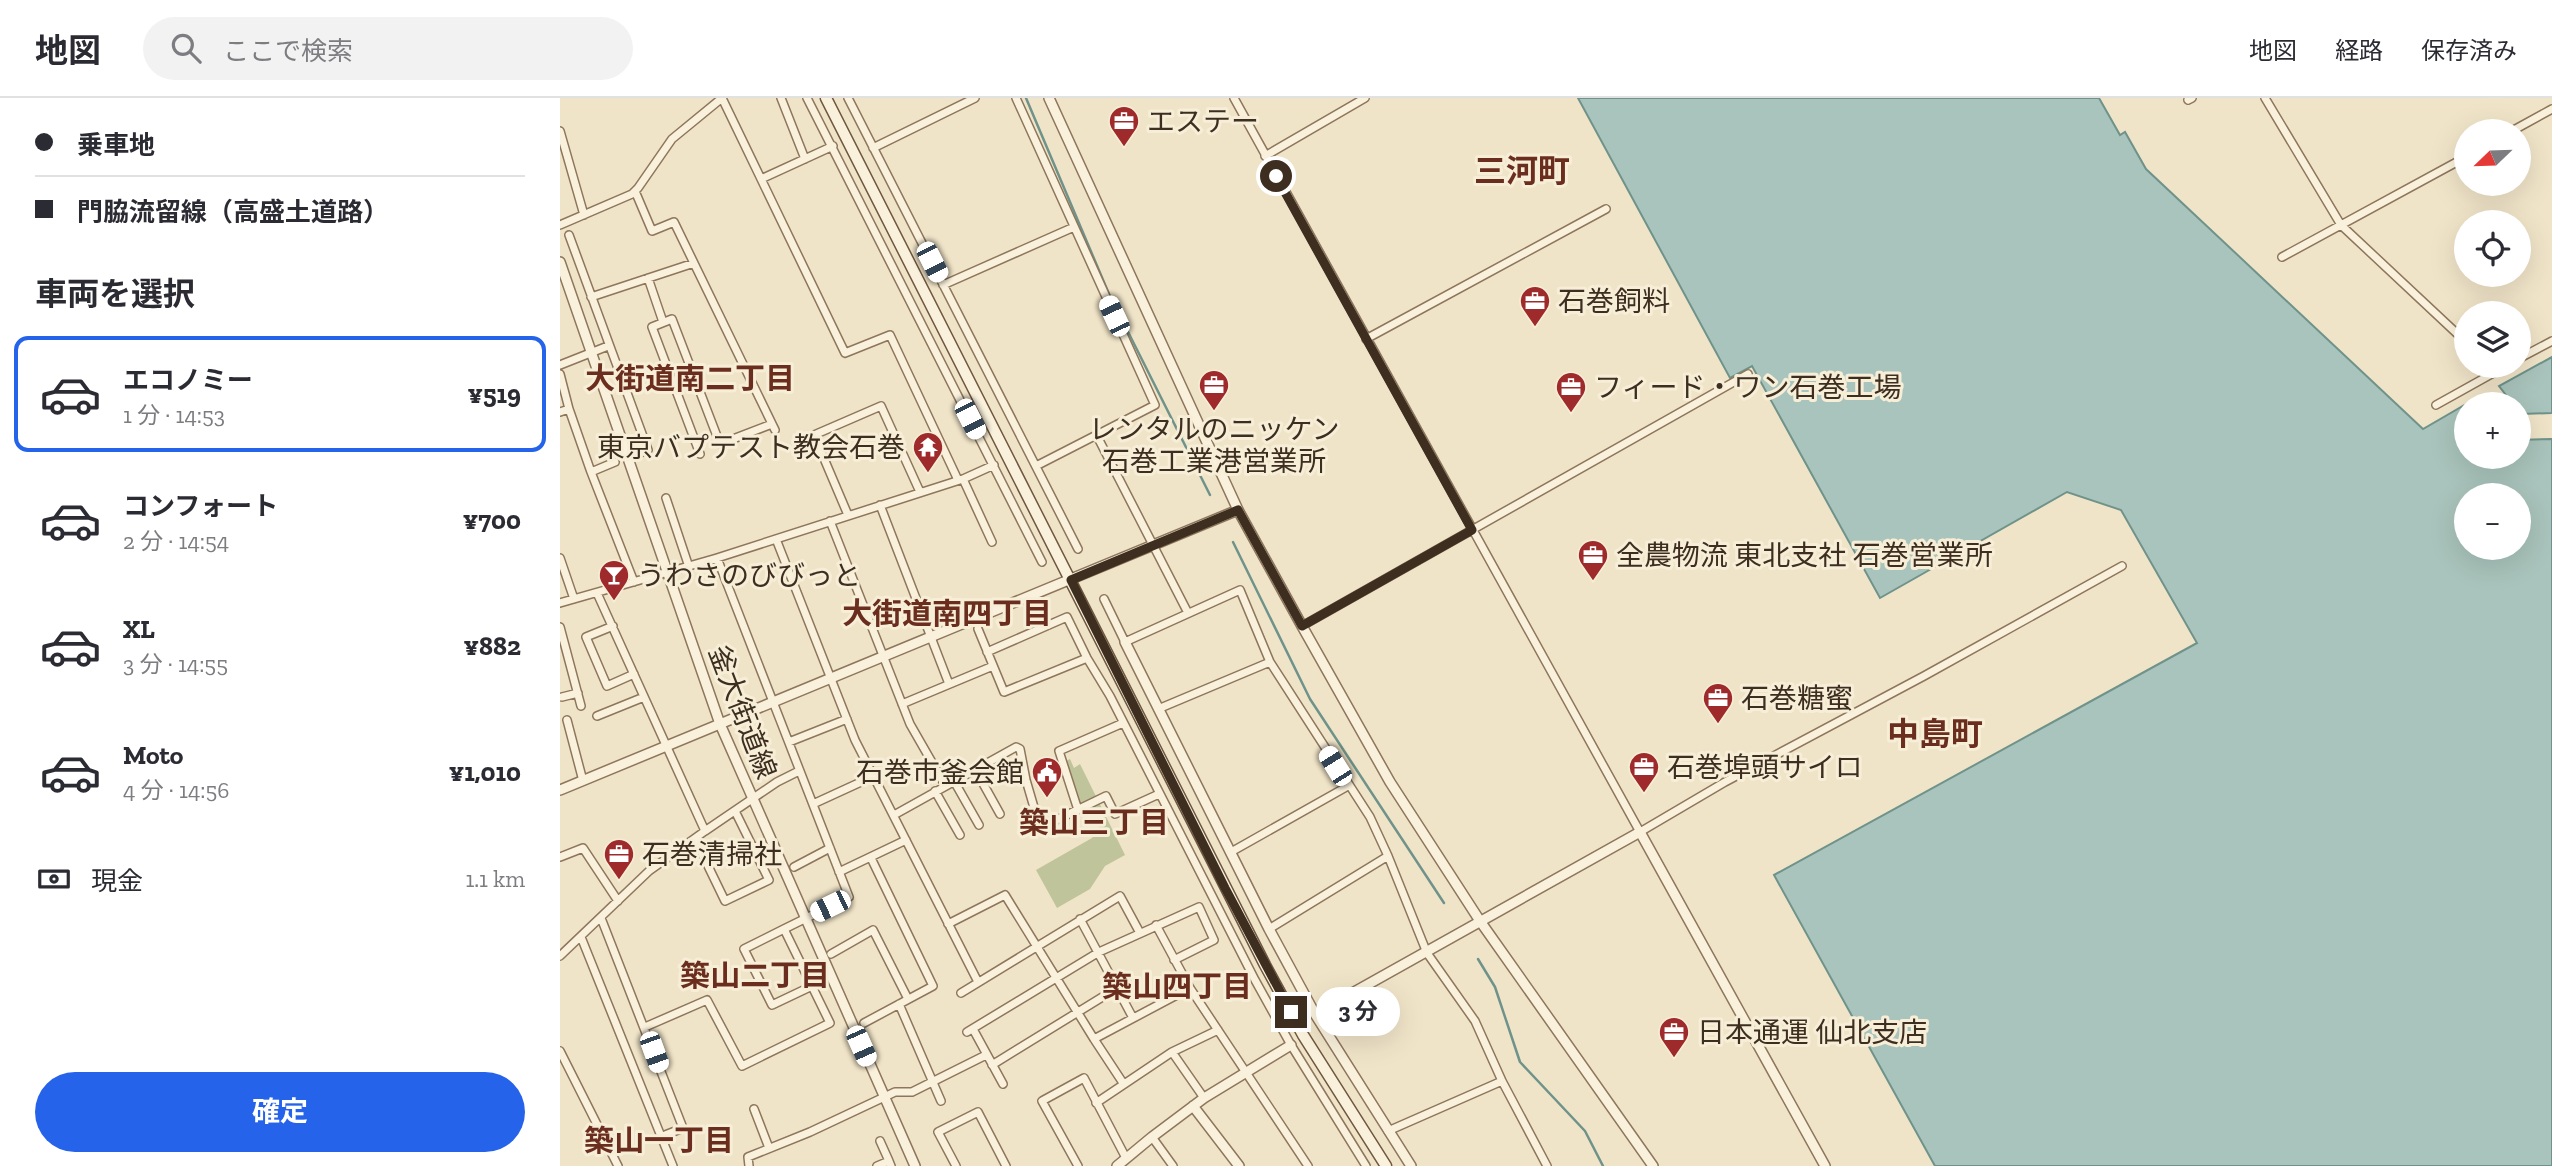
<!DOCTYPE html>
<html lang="ja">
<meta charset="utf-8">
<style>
body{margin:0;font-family:"Zilla Slab","Noto Sans JP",serif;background:#f2f2f3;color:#2b2b33;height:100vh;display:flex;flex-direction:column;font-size:26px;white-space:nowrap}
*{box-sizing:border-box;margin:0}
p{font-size:23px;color:#7c7c81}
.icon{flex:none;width:38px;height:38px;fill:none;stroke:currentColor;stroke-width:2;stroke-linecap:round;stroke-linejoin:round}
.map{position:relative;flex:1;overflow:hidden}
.details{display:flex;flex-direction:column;background:#fff;width:560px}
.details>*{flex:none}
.guide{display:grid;align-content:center;height:154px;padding:0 35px;background:#fff}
.needle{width:46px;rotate:247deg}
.buttons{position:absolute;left:1894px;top:21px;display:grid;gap:14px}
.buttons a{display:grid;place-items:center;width:77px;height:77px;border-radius:50%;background:#fff;box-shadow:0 7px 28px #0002;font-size:35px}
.end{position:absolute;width:32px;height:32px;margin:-16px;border:9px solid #3d2e20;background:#fff;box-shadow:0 0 0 4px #fff}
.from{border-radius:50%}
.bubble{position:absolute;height:49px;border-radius:24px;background:#fff;box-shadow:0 7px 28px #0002;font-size:23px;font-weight:700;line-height:49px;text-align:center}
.car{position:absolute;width:21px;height:42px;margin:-21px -10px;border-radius:9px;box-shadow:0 0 5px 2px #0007;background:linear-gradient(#fff 24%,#345 0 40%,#fff 0 76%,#345 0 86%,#fff 0)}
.guide b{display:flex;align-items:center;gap:24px;height:66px;font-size:26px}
.guide b+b{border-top:2px solid #e1e1e2}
.guide i{width:18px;height:18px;background:#2b2b33}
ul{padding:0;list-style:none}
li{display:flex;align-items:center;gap:21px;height:116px;margin:0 14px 10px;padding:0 21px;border:4px solid transparent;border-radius:14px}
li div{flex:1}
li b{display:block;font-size:26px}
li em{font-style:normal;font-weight:700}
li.current{border-color:#2563eb}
li>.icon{width:63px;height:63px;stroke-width:1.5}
h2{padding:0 35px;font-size:32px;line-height:84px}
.pay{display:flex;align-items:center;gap:18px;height:77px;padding:0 35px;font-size:26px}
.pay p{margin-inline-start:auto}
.button{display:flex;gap:14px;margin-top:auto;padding:14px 35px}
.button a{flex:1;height:80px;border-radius:42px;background:#2563eb;color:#fff;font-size:28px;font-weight:700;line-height:80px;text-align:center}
header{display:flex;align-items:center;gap:42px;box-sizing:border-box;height:98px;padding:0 35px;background:#fff;border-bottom:2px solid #e1e1e2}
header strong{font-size:33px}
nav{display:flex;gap:38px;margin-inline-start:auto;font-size:24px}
.search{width:490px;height:63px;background:#f2f2f3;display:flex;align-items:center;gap:18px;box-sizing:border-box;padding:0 24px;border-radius:38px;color:#7c7c81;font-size:26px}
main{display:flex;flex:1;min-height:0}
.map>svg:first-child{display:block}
</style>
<header>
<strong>地図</strong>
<div class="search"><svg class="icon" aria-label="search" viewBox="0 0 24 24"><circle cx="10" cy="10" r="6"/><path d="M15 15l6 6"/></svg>ここで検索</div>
<nav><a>地図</a><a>経路</a><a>保存済み</a></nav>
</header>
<main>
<section class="details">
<div class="guide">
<b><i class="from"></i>乗車地</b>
<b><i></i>門脇流留線（高盛土道路）</b>
</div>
<h2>車両を選択</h2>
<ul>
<li class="current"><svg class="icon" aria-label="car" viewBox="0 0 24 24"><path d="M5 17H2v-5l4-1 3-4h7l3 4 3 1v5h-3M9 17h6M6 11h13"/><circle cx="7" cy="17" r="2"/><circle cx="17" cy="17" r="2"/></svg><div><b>エコノミー</b><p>1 分 · 14:53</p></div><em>¥519</em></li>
<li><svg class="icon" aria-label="car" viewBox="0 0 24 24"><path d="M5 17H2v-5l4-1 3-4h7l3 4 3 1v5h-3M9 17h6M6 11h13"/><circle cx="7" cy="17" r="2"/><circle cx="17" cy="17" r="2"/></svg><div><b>コンフォート</b><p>2 分 · 14:54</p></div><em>¥700</em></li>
<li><svg class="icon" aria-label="car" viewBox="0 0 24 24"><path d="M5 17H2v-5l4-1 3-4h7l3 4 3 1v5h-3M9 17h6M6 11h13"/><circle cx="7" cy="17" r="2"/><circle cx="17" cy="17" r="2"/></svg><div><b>XL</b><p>3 分 · 14:55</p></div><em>¥882</em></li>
<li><svg class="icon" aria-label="car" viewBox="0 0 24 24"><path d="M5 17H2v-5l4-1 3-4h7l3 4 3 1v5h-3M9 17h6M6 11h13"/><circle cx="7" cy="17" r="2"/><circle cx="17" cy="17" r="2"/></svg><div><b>Moto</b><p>4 分 · 14:56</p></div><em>¥1,010</em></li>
</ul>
<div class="pay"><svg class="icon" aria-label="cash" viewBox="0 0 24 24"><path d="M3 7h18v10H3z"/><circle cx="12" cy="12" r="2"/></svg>現金<p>1.1 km</p></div>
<div class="button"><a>確定</a></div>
</section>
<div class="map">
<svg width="1992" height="1068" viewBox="0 0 1992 1068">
<rect width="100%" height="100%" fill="#f0e4c8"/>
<path fill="#bfc49a" d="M 510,661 L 514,670 L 520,666 L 565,757 L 545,768 L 530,791 L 497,810 L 476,772 L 532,740 L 539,729 L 530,711 L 522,714 L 506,663 Z"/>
<path fill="#a9c4bc" stroke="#6f938a" stroke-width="2" fill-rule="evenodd" d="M 1018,0 L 1539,0 L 1560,37 L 1565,34 L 1586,71 L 1863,331 L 1920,298 L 1927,306 L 1906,306 L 1906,359 L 1958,359 L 1958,342 L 1992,341 L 1992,1068 L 1375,1068 L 1214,777 L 1637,545 L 1561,412 L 1507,394 L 1320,500 L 1192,268 L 1170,280 ZM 1906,397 L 1958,397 L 1958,450 L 1906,450 Z
M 1992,259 L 1992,315 L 1961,316 L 1958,306 L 1953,306 L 1939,288 Z"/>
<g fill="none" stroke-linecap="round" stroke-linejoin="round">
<path stroke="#6f938a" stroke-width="2.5" d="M 466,0 L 549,196 L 650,397
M 673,444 L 750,601 L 884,805
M 918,861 L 935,889 L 960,964 L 1025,1033 L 1043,1068"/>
<g stroke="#8d765c" stroke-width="10">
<path id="minor" d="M 162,0 L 285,255 L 330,237 L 398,382
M 221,0 L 245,61
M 247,0 L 482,464
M 288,0 L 518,451
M 456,0 L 595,307 L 476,368
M 674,0 L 1080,734 L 1165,684 L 1364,578 L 1562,468
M 1705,0 L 1781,127 L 1906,244
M 1628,2 L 1632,0
M 0,33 L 24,117
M 1952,33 L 1992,11
M 313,50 L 415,0
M 705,58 L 805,0
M 201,81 L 273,48
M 75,93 L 92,133 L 114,124 L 215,332
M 0,127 L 72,96 L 78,90 L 112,41 L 162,0
M 9,137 L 88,352 L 77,356
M 1722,159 L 1906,59
M 88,180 L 103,224
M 383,187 L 514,129
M 31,199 L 134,165
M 806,241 L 1046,111
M 1958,261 L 1992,243
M 0,267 L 48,248
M 0,276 L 9,311
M 1876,307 L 1946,268
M 0,314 L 9,311 L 31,374 L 55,364
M 537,338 L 628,515
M 140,356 L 92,229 L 112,221 L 160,346 L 212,326
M 31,374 L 74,484
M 403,381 L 432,444
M 106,400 L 129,469
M 320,407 L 389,586
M 288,417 L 254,337 L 321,308 L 360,394
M 270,423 L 350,626 L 385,687
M 216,441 L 295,642 L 418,884
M 0,460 L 14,501
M 544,501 L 565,544 L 680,492 L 710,564 L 810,719 L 828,758 L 867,855 L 915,923 L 942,983 L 987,1068
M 0,505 L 157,460 L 403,381 L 434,367
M 53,528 L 26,539 L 47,588 L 74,576
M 742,528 L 1188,276
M 0,529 L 21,608
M 418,531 L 444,594 L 527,560
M 427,554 L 507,519 L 527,560 L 550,598 L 695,882 L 731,947 L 806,1068
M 2,599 L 18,595
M 342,606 L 433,568
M 598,611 L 710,564
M 37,618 L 84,599
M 7,622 L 23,683
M 229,644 L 287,621
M 415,671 L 440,716
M 394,683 L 419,727
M 375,693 L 400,737
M 253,706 L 314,678
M 518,712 L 499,653 L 563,625
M 334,717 L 456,649 L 460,651 L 466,682 L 480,730 L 546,698 L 555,716 L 599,696
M 145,733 L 217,684 L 239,673
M 135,741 L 165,803 L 209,782 L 175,713
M 671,754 L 788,688
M 0,759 L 23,750 L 58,803
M 234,769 L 270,750
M 279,774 L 346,742
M 41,820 L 123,1030 L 100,1039
M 520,821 L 573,920
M 388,826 L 445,797 L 534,941
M 596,827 L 630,890 L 748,1068
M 224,831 L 184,851 L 212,907 L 252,888
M 709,831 L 828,758
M 21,839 L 113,1068
M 271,856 L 313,832 L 348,901
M 0,858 L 89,773 L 145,733 L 37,495
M 401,895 L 560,798 L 580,835
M 339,906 L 381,1003
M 304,925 L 373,888 L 311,760
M 85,929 L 147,902 L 182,968 L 270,925 L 224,831 L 289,799 L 157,460
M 413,931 L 443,986
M 407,934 L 539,854 L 639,809 L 654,842 L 614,862
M 0,953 L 58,1068
M 612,954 L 644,1000
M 432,967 L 557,890
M 563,985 L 534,941 L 630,890
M 536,1005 L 612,954 L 658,932
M 194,1011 L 209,1050
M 828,1033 L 942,983
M 592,1039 L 613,1068
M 320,1043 L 329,1063
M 189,1068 L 188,1059 L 250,1034 L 335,994 L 352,994 L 426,957
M 317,1068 L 329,1063 L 331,1068
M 396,1068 L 378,1034 L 418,1014 L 446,1068
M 518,1068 L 482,1003 L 524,980 L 566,1060"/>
</g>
<g stroke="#8d765c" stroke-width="12">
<path id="tertiary" d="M 489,0 L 678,412 L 742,528 L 830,684 L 920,823 L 1093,1068
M 0,164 L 160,626 L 355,1068
M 565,544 L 709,831 L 755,916 L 851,1068
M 0,692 L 678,412
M 755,916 L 1080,734 L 1265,1068
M 633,1008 L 679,1068
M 557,1068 L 592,1039 L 644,1000 L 731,947"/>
</g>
<g stroke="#6f573f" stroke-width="13">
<path id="secondary" d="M 266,0 L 705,867 L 743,937 L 826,1068"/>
</g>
<use href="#minor" stroke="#faf1dc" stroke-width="7"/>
<use href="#tertiary" stroke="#faf1dc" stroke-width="9"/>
<use href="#secondary" stroke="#faf1dc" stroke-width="10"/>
</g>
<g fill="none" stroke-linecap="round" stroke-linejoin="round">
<path stroke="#3d2e20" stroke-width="9" d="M 716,78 L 912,432 L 742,528 L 678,412 L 511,482 L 665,790 L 731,914"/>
</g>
<defs>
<g id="office-pin" transform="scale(1.575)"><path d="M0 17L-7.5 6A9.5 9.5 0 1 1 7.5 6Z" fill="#9e2a2b" stroke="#f7eed8"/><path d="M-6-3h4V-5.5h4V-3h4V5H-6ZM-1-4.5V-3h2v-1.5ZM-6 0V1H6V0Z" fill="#fff"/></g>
<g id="temple-pin" transform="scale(1.575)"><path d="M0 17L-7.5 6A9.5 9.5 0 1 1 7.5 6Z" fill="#9e2a2b" stroke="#f7eed8"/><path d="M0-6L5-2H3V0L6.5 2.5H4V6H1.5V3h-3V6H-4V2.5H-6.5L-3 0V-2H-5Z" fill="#fff"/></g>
<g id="bar-pin" transform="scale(1.575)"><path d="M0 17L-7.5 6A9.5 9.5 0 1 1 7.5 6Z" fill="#9e2a2b" stroke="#f7eed8"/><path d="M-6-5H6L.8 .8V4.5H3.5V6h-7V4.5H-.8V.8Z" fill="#fff"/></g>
<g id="civic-pin" transform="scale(1.575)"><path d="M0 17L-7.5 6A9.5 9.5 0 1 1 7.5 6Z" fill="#9e2a2b" stroke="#f7eed8"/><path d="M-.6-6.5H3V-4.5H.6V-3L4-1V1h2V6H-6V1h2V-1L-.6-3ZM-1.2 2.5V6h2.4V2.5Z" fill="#fff"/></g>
</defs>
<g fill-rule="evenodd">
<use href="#office-pin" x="564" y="23"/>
<use href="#office-pin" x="975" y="203"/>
<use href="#office-pin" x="654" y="287"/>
<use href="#office-pin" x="1011" y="289"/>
<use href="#temple-pin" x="368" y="349"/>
<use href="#office-pin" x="1033" y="457"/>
<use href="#bar-pin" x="54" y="477"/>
<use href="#office-pin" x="1158" y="600"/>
<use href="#office-pin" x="1084" y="669"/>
<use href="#civic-pin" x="487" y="674"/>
<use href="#office-pin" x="59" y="756"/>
<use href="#office-pin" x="1114" y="934"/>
</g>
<g text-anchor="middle" stroke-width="6" stroke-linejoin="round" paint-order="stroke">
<g font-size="28" fill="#3d2e20" stroke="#f7eed8" text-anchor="start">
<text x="587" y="33">エステー</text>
<text x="998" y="213">石巻飼料</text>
<text x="1034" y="299">フィード・ワン石巻工場</text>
<text x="654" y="341" text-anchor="middle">レンタルのニッケン<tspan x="654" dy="32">石巻工業港営業所</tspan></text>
<text x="345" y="359" text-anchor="end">東京バプテスト教会石巻</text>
<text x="1056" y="467">全農物流 東北支社 石巻営業所</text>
<text x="77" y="487">うわさのびびっと</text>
<text x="1181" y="610">石巻糖蜜</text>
<text x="1107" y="679">石巻埠頭サイロ</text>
<text x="464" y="684" text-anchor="end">石巻市釜会館</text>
<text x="82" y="766">石巻清掃社</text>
<text x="1137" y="944">日本通運 仙北支店</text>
</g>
<g font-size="28" fill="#3d2e20" stroke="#f7eed8">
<text transform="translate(183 614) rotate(69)" y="10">釜大街道線</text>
</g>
<g font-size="30" font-weight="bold" fill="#6b2e1e" stroke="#f7eed8">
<text x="130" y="291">大街道南二丁目</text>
<text x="387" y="526">大街道南四丁目</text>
<text x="534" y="735">築山三丁目</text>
<text x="195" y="888">築山二丁目</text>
<text x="617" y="899">築山四丁目</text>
<text x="99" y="1053">築山一丁目</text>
</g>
<g font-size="32" font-weight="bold" fill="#6b2e1e" stroke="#f7eed8">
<text x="962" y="84">三河町</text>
<text x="1375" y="647">中島町</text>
</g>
</g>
</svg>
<div class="buttons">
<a><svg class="needle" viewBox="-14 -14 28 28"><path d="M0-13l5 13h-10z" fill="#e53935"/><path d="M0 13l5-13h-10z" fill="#7c7c81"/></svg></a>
<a><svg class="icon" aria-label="locate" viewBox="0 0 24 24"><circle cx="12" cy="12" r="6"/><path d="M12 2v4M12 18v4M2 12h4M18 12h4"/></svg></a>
<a><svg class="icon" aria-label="layers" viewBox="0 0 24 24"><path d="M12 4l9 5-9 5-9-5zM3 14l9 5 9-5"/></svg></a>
<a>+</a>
<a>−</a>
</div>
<i class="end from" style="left:716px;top:78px"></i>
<i class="end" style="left:731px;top:914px"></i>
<div class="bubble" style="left:756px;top:889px;width:84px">3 分</div>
<i class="car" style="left:372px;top:164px;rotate:153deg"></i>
<i class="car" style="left:554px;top:218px;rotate:335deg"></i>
<i class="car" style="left:410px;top:321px;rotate:153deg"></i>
<i class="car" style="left:775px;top:668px;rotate:328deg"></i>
<i class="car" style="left:270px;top:808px;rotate:244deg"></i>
<i class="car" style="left:301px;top:948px;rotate:156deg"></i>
<i class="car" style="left:94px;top:954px;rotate:160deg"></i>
</div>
</main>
